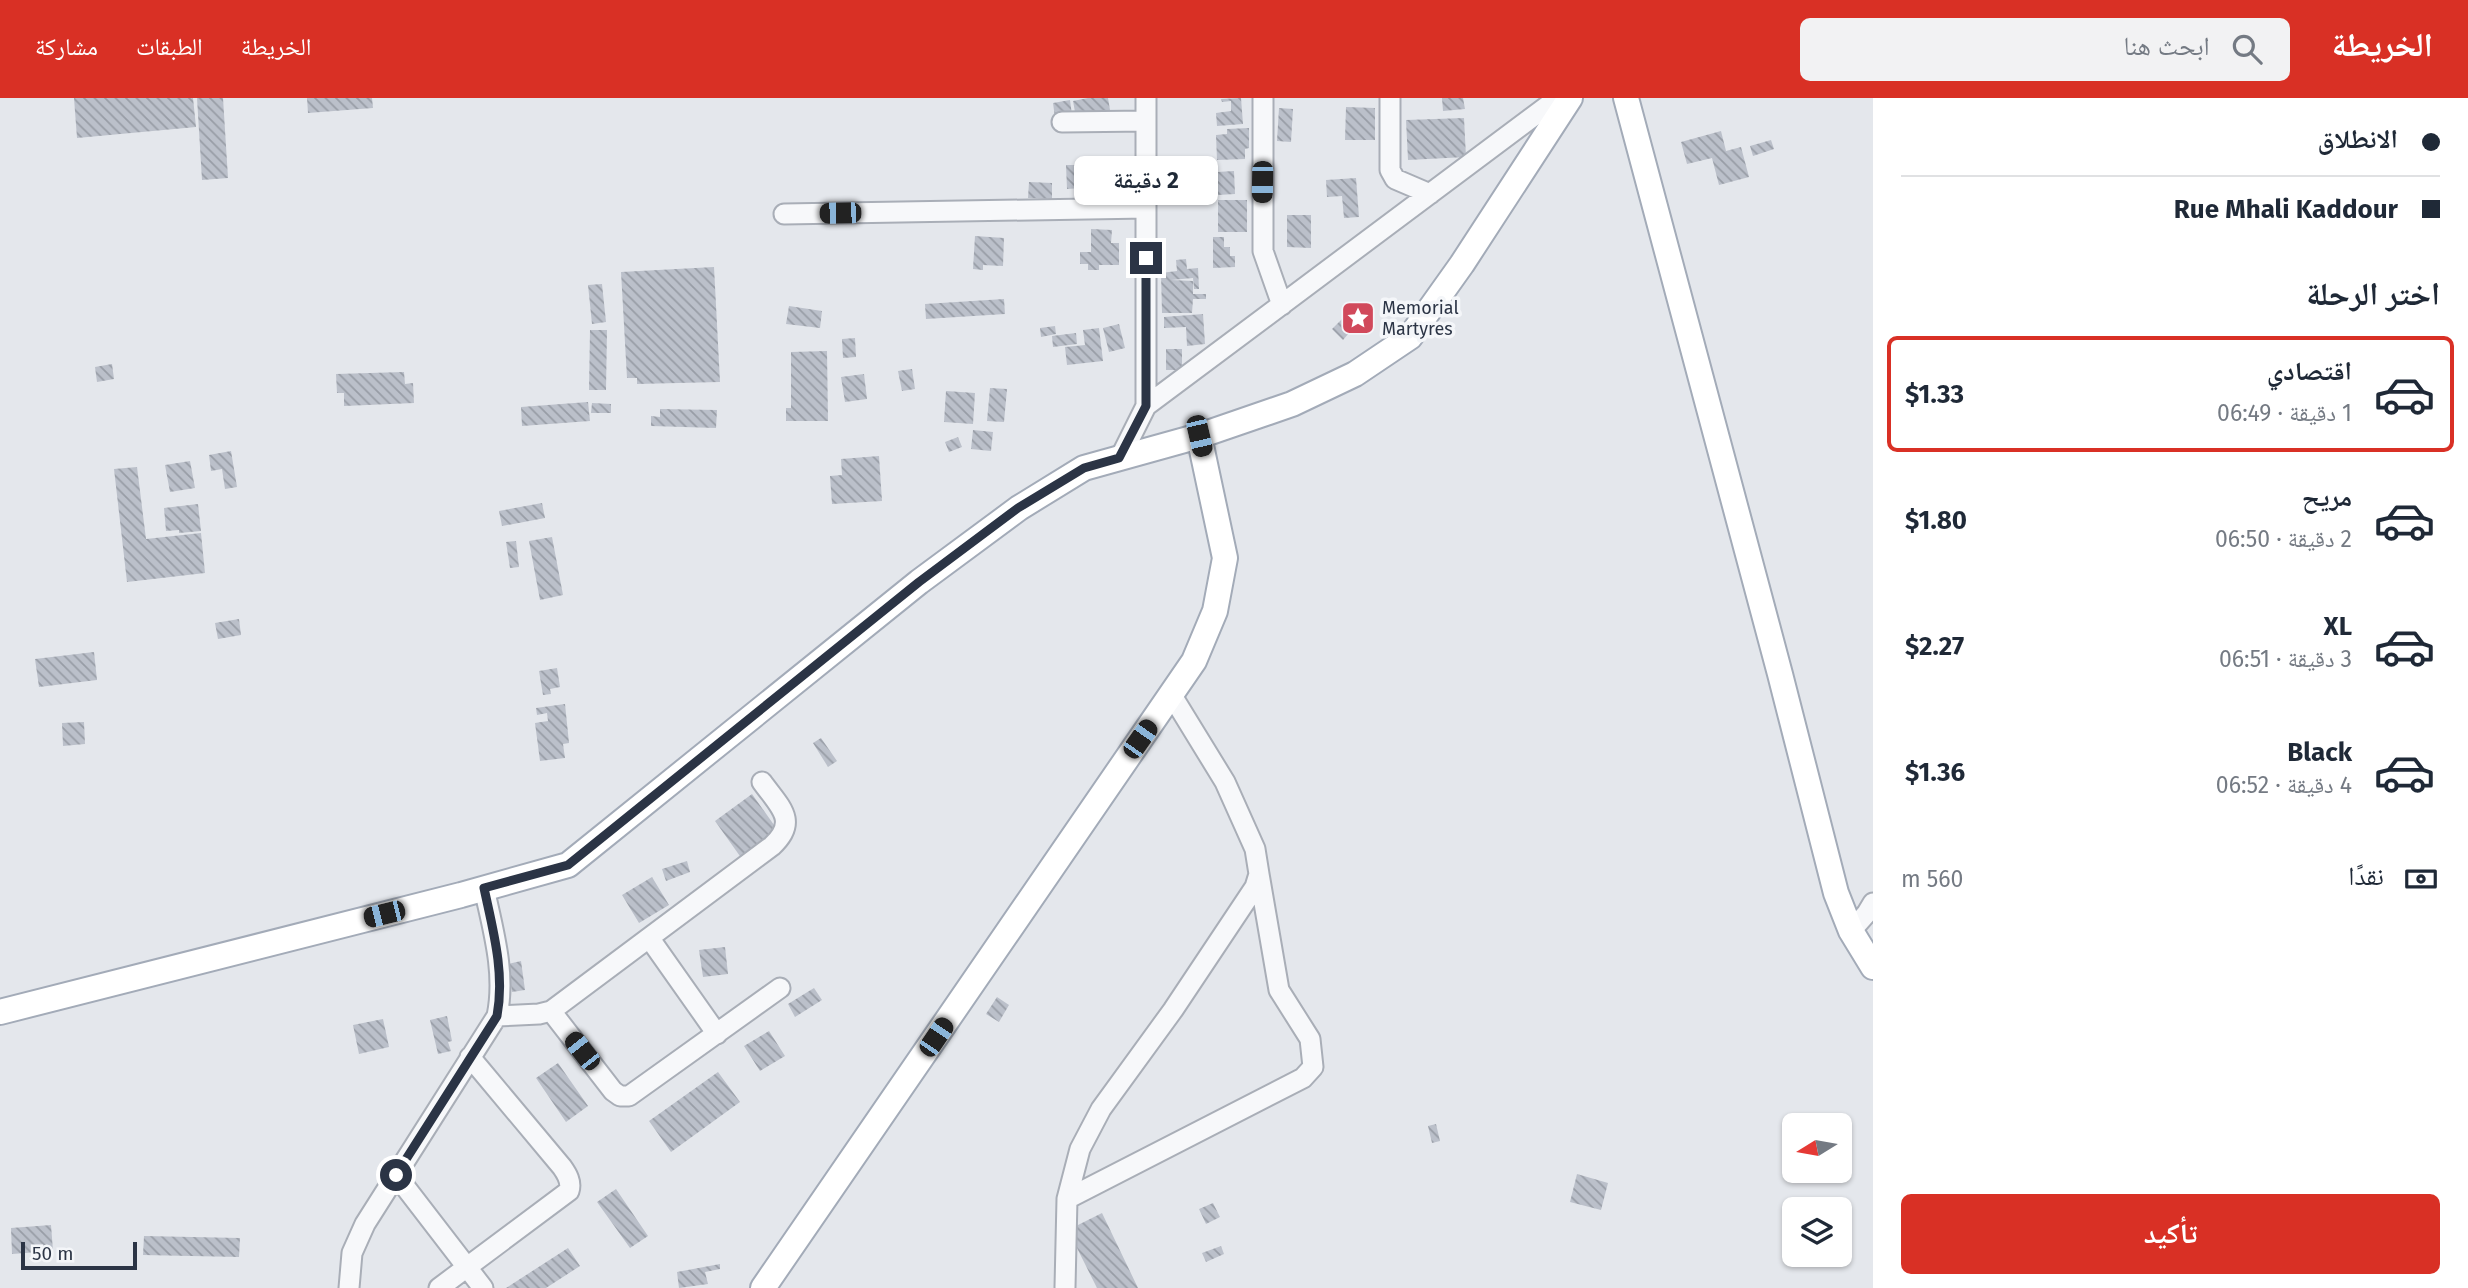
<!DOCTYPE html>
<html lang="ar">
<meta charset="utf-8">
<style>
body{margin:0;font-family:"Fira Sans","Noto Naskh Arabic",sans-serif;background:#f2f2f3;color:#1f2937;direction:rtl;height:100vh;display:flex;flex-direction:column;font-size:26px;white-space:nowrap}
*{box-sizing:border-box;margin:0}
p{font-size:23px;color:#747a83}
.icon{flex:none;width:38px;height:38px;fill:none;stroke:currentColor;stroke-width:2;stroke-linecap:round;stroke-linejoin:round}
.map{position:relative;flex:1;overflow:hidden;direction:ltr}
.panel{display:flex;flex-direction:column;background:#fff;width:595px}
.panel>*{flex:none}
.hud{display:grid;align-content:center;height:154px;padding:0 28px;background:#fff}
.needle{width:46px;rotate:259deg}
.buttons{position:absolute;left:1782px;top:1015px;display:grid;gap:14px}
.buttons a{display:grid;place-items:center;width:70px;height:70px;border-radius:10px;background:#fff;box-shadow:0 2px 5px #0004;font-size:35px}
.scale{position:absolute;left:21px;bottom:18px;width:116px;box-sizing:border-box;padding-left:7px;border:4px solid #2b3445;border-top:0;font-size:19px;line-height:24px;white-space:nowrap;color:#2b3445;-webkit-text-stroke:5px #f4f6f9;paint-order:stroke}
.end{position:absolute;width:32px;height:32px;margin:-16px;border:9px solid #2b3445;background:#fff;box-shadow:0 0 0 4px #fff}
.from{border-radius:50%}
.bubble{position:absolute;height:49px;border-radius:10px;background:#fff;box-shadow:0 2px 5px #0004;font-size:23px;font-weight:700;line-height:49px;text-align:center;direction:rtl}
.car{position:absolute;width:21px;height:42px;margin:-21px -10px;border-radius:9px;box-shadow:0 0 5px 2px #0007;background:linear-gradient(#222 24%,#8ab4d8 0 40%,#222 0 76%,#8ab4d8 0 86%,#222 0)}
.hud b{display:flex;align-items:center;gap:24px;height:66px;font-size:26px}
.hud b+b{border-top:2px solid #e0e1e3}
.hud i{width:18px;height:18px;background:#1f2937}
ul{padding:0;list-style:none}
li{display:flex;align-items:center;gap:21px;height:116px;margin:0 14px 10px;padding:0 14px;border:4px solid transparent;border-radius:10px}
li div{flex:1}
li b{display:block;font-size:26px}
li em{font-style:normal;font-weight:700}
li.selected{border-color:#d93025}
li>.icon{width:63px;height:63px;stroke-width:1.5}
h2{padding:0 28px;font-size:32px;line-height:84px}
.pay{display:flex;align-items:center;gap:18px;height:77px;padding:0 28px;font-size:26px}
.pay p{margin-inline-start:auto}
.button{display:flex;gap:14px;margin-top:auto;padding:14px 28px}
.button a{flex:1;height:80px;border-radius:10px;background:#d93025;color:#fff;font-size:28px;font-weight:700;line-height:80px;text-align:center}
header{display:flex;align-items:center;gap:42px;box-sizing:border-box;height:98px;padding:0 35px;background:#d93025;color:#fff}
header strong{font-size:33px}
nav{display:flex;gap:38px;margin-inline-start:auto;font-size:24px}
.search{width:490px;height:63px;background:#f2f2f3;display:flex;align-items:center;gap:18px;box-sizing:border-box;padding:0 24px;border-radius:10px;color:#747a83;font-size:26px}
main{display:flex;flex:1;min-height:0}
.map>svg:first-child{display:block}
</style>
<header>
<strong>الخريطة</strong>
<div class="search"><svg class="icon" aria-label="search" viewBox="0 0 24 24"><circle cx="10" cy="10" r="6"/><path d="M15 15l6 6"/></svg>ابحث هنا</div>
<nav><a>الخريطة</a><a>الطبقات</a><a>مشاركة</a></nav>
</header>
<main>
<section class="panel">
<div class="hud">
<b><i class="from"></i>الانطلاق</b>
<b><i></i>Rue Mhali Kaddour</b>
</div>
<h2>اختر الرحلة</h2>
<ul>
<li class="selected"><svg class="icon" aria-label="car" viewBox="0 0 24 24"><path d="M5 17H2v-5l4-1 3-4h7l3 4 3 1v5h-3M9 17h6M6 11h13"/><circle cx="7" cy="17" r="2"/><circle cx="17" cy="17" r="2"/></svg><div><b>اقتصادي</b><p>1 دقيقة · 06:49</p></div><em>$1.33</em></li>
<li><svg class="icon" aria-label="car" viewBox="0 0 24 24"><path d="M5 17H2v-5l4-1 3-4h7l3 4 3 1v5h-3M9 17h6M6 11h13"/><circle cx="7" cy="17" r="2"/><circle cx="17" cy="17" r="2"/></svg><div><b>مريح</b><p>2 دقيقة · 06:50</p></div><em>$1.80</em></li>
<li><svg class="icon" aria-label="car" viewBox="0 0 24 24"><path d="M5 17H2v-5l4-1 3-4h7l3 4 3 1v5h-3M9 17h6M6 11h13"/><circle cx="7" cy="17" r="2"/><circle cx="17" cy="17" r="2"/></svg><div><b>XL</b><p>3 دقيقة · 06:51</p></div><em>$2.27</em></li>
<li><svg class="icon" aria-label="car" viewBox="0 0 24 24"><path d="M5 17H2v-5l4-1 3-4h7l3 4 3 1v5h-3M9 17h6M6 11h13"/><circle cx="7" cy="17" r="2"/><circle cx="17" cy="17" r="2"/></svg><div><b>Black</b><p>4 دقيقة · 06:52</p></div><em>$1.36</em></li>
</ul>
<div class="pay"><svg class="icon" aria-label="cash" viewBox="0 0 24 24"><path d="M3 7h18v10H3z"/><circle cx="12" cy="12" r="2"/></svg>نقدًا<p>560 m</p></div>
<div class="button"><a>تأكيد</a></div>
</section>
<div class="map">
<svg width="1873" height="1190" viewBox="0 0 1873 1190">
<defs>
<pattern id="building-back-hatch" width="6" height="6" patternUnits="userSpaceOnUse" patternTransform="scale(1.75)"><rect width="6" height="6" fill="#bbc0ca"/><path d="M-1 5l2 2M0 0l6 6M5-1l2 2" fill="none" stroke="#989da6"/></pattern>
</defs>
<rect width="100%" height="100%" fill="#e4e7ec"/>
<path fill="url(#building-back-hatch)" d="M 74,0 L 193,0 L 196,29 L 77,40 Z
M 197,0 L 223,0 L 228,80 L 202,82 Z
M 307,0 L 372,0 L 373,10 L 308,15 Z
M 1088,0 L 1108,0 L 1112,24 L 1077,25 L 1073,3 Z
M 1241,0 L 1243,26 L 1217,28 L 1216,15 L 1231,13 L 1231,3 L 1222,4 L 1221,1 Z
M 1442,0 L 1463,0 L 1465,11 L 1443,13 Z
M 1070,2 L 1073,25 L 1056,27 L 1053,5 Z
M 1346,9 L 1375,10 L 1375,42 L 1345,42 Z
M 1279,10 L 1293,11 L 1291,44 L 1277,43 Z
M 1464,20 L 1466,59 L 1408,62 L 1406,22 Z
M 1249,30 L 1249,50 L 1245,51 L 1245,61 L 1217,62 L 1216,37 L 1227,36 L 1227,31 Z
M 1721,33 L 1726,53 L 1741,49 L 1749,79 L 1719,87 L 1712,60 L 1687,66 L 1681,44 Z
M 1771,42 L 1774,51 L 1753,58 L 1750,48 Z
M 1066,67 L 1081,67 L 1082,90 L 1067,91 Z
M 1165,70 L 1182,70 L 1182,81 L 1198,81 L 1198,95 L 1204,95 L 1205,104 L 1165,104 Z
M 1234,73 L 1235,96 L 1218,97 L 1217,74 Z
M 1356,80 L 1359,119 L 1344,120 L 1342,98 L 1327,99 L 1326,82 Z
M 1029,84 L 1052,85 L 1052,101 L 1028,100 Z
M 1218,102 L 1247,102 L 1247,134 L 1218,134 Z
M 1287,117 L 1311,117 L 1311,150 L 1287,149 Z
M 1091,131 L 1112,132 L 1111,145 L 1119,145 L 1119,167 L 1099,167 L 1099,172 L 1088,172 L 1088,166 L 1080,166 L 1080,154 L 1091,154 Z
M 975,138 L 1004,140 L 1003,168 L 983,167 L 983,172 L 973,171 Z
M 1213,139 L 1224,139 L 1224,149 L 1230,149 L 1230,158 L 1235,158 L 1235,169 L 1213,170 Z
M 1186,161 L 1187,171 L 1198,170 L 1199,191 L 1194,191 L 1193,180 L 1171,182 L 1193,183 L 1193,196 L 1206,196 L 1206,201 L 1193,201 L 1192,215 L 1162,215 L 1161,175 L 1177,173 L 1176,162 Z
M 714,169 L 720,284 L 637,286 L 637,280 L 627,280 L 621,174 Z
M 602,186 L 606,224 L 592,226 L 588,187 Z
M 1004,201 L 1005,216 L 926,221 L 925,206 Z
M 789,208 L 822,213 L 820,230 L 786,226 Z
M 1203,216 L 1205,246 L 1187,248 L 1186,229 L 1164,230 L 1164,219 Z
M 1345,218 L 1355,228 L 1343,242 L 1332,231 Z
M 1119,226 L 1125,250 L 1109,254 L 1103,230 Z
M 1055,228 L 1056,236 L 1041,239 L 1040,230 Z
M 1099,230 L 1103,263 L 1067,267 L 1065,249 L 1085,247 L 1083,232 Z
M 590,232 L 607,232 L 606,292 L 589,292 Z
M 1076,235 L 1077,246 L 1053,249 L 1052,238 Z
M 855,240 L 856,259 L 843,260 L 842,241 Z
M 1166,251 L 1182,251 L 1182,272 L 1166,272 Z
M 827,253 L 828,323 L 786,323 L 786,310 L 791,310 L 791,254 Z
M 112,266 L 114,281 L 97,284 L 95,269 Z
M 912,271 L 915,291 L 902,293 L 898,273 Z
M 404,274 L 405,286 L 413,285 L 414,305 L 344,308 L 344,295 L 337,295 L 336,276 Z
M 864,276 L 867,301 L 845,304 L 841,279 Z
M 990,290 L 1007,291 L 1004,324 L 987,323 Z
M 946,293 L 975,295 L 973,326 L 944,324 Z
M 588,304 L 590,323 L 522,328 L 521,309 Z
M 592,305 L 611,306 L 611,315 L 591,315 Z
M 660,311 L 717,312 L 716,330 L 651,328 L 651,318 L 660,319 Z
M 973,332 L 993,334 L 991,353 L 971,351 Z
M 958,339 L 962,349 L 949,354 L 945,344 Z
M 231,353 L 237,389 L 225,391 L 222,371 L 211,373 L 209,357 Z
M 879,358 L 882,403 L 832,406 L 830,378 L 842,377 L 841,361 Z
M 190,363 L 195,390 L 170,394 L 165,367 Z
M 137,369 L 146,441 L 201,435 L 205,475 L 127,484 L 114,371 Z
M 542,405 L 545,420 L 502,428 L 499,413 Z
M 198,406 L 201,433 L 179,435 L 179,432 L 166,433 L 164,410 Z
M 552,439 L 563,497 L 540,502 L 529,443 Z
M 516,443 L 519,469 L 510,470 L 506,444 Z
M 239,521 L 241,537 L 218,541 L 215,525 Z
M 94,554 L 97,582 L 39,589 L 35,561 Z
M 557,570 L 560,589 L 550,591 L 551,596 L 543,597 L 539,573 Z
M 565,606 L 569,645 L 563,646 L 565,660 L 540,663 L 535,625 L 548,623 L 547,615 L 537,617 L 536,610 Z
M 84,624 L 85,646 L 63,648 L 62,625 Z
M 821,640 L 837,663 L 828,669 L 813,645 Z
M 752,696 L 779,734 L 742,761 L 715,723 Z
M 687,763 L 690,774 L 666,783 L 662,771 Z
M 652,779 L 669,807 L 639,825 L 622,797 Z
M 725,849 L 728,876 L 703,879 L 699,852 Z
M 521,863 L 525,892 L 512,894 L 508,866 Z
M 814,890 L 822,902 L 795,919 L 788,906 Z
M 997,899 L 1009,907 L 999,924 L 986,916 Z
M 447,918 L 452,943 L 448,944 L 451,953 L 438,956 L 430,922 Z
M 383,921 L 389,949 L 359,956 L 353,927 Z
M 769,933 L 785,958 L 760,973 L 744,948 Z
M 558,965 L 588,1008 L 566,1024 L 536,980 Z
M 718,974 L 740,1004 L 671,1054 L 649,1023 Z
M 1436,1026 L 1440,1043 L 1432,1045 L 1428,1028 Z
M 1577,1076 L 1608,1085 L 1601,1112 L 1570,1104 Z
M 616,1091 L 648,1138 L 630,1150 L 597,1104 Z
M 1213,1105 L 1220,1119 L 1206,1126 L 1199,1111 Z
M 1102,1115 L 1138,1190 L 1097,1190 L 1068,1132 Z
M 51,1127 L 53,1153 L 12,1156 L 11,1130 Z
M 144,1138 L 240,1140 L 239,1159 L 143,1157 Z
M 1221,1148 L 1224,1156 L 1206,1164 L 1202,1155 Z
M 568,1150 L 580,1168 L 546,1190 L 506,1190 Z
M 720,1166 L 720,1171 L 705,1174 L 708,1186 L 679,1190 L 677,1174 Z"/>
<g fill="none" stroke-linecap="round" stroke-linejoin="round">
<g stroke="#a9aeb7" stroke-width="23">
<path id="minor" d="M 1263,0 L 1263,153 L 1282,207
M 1390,0 L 1390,72 L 1395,81 L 1430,96
M 1062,24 L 1146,23
M 784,116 L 1146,110
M 1146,308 L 1146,0
M 1120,360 L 1146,308 L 1558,0
M 1851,833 L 1867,815 L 1873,805
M 650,841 L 717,936
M 551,913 L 613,993 L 620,998 L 629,998 L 780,890
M 497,918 L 539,916 L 551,913 L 772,748 C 799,723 780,709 762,684
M 396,1077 L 483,1190
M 1067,1101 L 1303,980 L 1313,969 L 1310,941 L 1279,892 L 1259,776
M 1065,1189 L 1067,1101 L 1080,1051 L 1101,1011 L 1173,912 L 1255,789 L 1259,776 L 1255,751 L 1225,684 L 1171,596
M 349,1190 L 352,1155 L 365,1126 L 497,918 C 506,875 493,832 484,790
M 439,1190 L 569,1093 C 572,1084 567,1076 562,1069 L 470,959"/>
</g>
<g stroke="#a3abb8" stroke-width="28">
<path id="major" d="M 1626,0 L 1780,576 L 1836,795 L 1851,833 L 1873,869
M 0,914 L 461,797 L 568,767 L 919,484 L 1019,410 L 1084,370 L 1199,338 L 1292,306 L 1355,276 L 1410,239 L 1462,166 L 1570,0
M 763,1190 L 1194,563 L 1215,513 L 1225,460 L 1199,338"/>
</g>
<use href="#minor" stroke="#f7f8fa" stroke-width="19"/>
<use href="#major" stroke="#fff" stroke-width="24"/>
</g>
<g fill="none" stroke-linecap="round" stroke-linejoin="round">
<path stroke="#2b3445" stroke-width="9" d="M 396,1077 L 497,918 C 505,875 493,832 484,790 L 568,767 L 919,484 L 1018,410 L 1084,370 L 1119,360 L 1146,308 L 1146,160"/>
</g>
<defs>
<g id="sight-square" transform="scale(1.75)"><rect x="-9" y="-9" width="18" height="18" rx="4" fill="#d1495b" stroke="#f4f6f9"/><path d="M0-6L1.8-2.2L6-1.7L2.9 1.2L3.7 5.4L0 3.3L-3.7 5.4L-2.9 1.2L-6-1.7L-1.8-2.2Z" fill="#fff"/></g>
</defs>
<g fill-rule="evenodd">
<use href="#sight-square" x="1358" y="220"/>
</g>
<g text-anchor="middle" stroke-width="7" stroke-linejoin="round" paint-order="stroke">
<g font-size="18" fill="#2b3445" stroke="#f4f6f9" text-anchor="start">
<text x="1382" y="216">Memorial<tspan x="1382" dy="21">Martyres</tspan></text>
</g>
</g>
</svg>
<div class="buttons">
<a><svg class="needle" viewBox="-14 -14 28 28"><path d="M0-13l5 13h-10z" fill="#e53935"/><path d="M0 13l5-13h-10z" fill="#747a83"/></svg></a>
<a><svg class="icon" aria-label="layers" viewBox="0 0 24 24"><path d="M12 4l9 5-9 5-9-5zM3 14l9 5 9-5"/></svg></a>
</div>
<div class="scale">50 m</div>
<i class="end from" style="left:396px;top:1077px"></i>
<i class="end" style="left:1146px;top:160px"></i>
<div class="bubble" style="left:1074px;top:58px;width:144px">2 دقيقة</div>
<i class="car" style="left:1262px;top:84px;rotate:181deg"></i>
<i class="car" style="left:840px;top:115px;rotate:269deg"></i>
<i class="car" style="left:1199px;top:338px;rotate:167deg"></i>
<i class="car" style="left:1140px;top:641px;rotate:35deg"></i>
<i class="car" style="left:384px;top:816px;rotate:256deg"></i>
<i class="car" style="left:936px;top:939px;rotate:34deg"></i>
<i class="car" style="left:582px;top:953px;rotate:322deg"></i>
</div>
</main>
